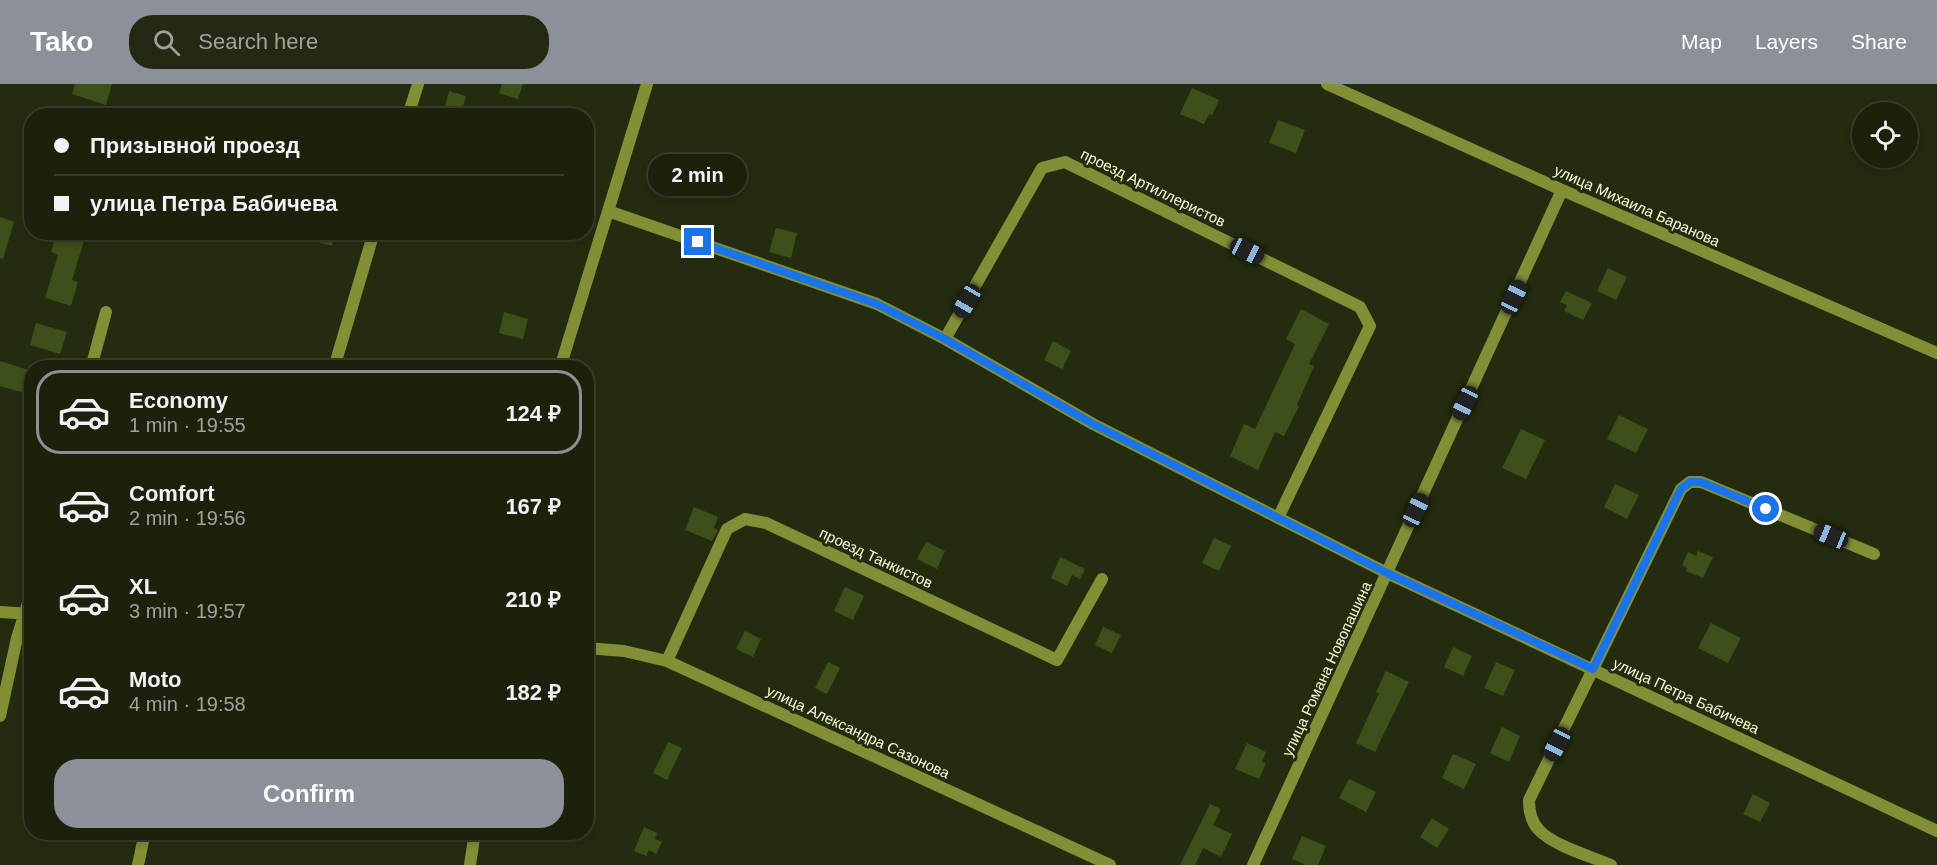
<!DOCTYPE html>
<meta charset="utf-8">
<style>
body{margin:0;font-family:Helvetica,sans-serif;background:#242914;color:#f1f3f6;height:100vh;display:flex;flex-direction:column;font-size:22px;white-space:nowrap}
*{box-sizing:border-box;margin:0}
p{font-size:20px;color:#a0a39d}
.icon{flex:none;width:33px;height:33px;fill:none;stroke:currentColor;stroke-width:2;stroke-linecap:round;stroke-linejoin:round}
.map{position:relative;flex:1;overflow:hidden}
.details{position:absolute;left:24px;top:276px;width:570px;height:480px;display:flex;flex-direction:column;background:#1b210b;border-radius:24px;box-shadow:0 3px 9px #0003,0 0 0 2px #393e2c}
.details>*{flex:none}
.top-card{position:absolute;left:24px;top:24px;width:570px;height:132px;border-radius:24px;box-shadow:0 3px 9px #0003,0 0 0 2px #393e2c;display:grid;align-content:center;height:132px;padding:0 30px;background:#1b210b}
.tools{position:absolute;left:1852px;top:18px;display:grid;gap:12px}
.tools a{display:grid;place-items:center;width:66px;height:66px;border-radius:50%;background:#1b210b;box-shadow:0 3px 9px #0003,0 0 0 2px #393e2c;font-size:30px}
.end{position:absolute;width:27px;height:27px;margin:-14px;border:8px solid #1a73e8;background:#fff;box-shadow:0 0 0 3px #fff}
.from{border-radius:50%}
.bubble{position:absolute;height:42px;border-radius:21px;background:#1b210b;box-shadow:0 3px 9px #0003,0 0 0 2px #393e2c;font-size:20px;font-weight:700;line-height:42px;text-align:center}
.car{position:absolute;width:18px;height:36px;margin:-18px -9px;border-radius:8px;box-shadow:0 0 4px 2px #0007;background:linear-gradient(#222 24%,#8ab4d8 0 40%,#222 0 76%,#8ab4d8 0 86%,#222 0)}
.top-card b{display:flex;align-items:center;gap:21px;height:57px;font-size:22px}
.top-card b+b{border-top:2px solid #393e2c}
.top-card i{width:15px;height:15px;background:#f1f3f6}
ul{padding:10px 0 0;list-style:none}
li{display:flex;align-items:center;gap:18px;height:84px;margin:0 12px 9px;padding:0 18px;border:3px solid transparent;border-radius:24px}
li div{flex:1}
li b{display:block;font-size:22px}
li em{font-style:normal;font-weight:700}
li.on{border-color:#8c9099}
li>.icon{width:54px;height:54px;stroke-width:1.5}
.button{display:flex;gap:12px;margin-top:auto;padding:12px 30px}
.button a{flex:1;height:69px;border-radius:24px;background:#8c9099;color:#fff;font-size:24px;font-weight:700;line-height:69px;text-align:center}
header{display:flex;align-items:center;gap:36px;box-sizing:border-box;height:84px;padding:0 30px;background:#8c9099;color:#fff}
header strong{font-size:28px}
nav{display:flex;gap:33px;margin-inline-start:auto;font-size:21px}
.search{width:420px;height:54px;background:#242914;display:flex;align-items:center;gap:15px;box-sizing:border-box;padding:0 21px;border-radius:24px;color:#a0a39d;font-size:22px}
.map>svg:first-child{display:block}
</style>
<header>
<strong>Tako</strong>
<div class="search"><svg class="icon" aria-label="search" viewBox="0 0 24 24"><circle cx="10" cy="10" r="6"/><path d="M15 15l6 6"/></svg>Search here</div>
<nav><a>Map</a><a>Layers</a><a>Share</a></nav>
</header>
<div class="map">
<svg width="1937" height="781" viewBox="0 0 1937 781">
<rect width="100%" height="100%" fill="#242c0f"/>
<path fill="#3e4f19" d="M 75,0 L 112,0 L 106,21 L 72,10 Z
M 502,0 L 523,0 L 518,15 L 499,9 Z
M 1192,4 L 1219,16 L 1212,31 L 1209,30 L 1204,40 L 1180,30 Z
M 449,7 L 466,12 L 461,30 L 444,26 Z
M 1278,36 L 1305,46 L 1296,69 L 1269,59 Z
M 0,133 L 14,138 L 3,175 L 0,174 Z
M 776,144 L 797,149 L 791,174 L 769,168 Z
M 57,148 L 84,157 L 72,196 L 78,198 L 71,222 L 45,214 L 58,171 L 51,168 Z
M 297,148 L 336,148 L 332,162 L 296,152 Z
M 1608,184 L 1627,193 L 1616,216 L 1597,207 Z
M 1566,207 L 1592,219 L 1583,236 L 1564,227 L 1567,221 L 1560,218 Z
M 1301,225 L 1329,240 L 1309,280 L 1314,282 L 1297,321 L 1299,322 L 1284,352 L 1275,348 L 1258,386 L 1230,372 L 1244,340 L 1255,345 L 1295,260 L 1286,255 Z
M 504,228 L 528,235 L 523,255 L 499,249 Z
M 36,239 L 67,248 L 60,270 L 30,261 Z
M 1053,257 L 1071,267 L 1062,285 L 1044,276 Z
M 0,277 L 32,287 L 25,309 L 0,302 Z
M 1619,331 L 1648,345 L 1636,369 L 1607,355 Z
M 1521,345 L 1545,356 L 1526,395 L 1502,384 Z
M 1615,400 L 1639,411 L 1627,435 L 1604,423 Z
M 694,423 L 718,433 L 714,444 L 718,446 L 712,457 L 685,446 Z
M 1214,454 L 1231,462 L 1219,487 L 1202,479 Z
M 926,458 L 945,467 L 937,485 L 917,475 Z
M 1698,467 L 1713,473 L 1703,494 L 1686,487 L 1687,484 L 1682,481 L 1688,468 L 1696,472 Z
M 1060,473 L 1085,485 L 1080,495 L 1072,491 L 1067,502 L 1051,494 Z
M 845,503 L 864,512 L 853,536 L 834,527 Z
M 1711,539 L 1741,554 L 1728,579 L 1698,564 Z
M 1103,543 L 1121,551 L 1112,569 L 1095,561 Z
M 745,547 L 761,555 L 753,573 L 736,565 Z
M 1453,563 L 1472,572 L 1463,592 L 1444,583 Z
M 828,578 L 840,584 L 827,610 L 815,604 Z
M 1496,578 L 1515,586 L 1503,612 L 1484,604 Z
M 1386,587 L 1409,598 L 1375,668 L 1356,659 L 1379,609 L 1376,608 Z
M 1502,643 L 1520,652 L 1509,678 L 1490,669 Z
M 668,658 L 682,664 L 667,696 L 653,689 Z
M 1247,659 L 1266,668 L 1262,678 L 1266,679 L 1259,695 L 1235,685 Z
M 1453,670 L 1476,680 L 1464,705 L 1442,694 Z
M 1349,695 L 1376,708 L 1366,728 L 1339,714 Z
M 1753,710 L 1770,719 L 1760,738 L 1743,730 Z
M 1210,720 L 1221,725 L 1213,741 L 1232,750 L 1221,773 L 1203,764 L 1195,781 L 1180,781 Z
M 1432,734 L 1449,745 L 1437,764 L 1420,753 Z
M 644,743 L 657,749 L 655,755 L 662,758 L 656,770 L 649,766 L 646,772 L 634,767 Z
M 1302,752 L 1326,762 L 1318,781 L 1306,781 L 1292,775 Z"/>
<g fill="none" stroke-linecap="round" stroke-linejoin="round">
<path stroke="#828f36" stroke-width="12" d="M 1327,0 L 1562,106 L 1937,269
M 408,32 L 418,0
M 608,127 L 877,220 L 945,255 L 1093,340 L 1387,489 L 1937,747
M 945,255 L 1042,84 L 1065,78 L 1360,223 L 1370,242 L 1278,434
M 91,284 L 106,228
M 334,284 L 374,148
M 560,284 L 647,0
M 0,528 L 32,530
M 586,564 L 624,567 L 667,577 L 1110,781
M 667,577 L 727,445 L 745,435 L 766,439 L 1057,576 L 1102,495
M 0,632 L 17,554 L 32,506
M 138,781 L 145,748
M 470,781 L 475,748
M 1253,781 L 1562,106
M 1611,781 C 1590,772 1554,762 1539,746 C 1531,738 1529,727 1529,716 L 1681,405 L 1690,398 L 1701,398 L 1874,470"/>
</g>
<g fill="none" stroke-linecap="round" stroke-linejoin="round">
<path stroke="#1a73e8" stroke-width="8" d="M 698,158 L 877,220 L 945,255 L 1093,340 L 1387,489 L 1593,585 L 1681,405 L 1690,398 L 1701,398 L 1766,425"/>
</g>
<g text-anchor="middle" stroke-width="6" stroke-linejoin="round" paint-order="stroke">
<g font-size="15" fill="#f7ffda" stroke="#242c0f">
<text transform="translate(1153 104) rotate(26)" y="5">проезд Артиллеристов</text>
<text transform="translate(1637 122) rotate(24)" y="5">улица Михаила Баранова</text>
<text transform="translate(876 474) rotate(25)" y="5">проезд Танкистов</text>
<text transform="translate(1327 585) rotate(-65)" y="5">улица Романа Новопашина</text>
<text transform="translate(1686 612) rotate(25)" y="5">улица Петра Бабичева</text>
<text transform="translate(858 648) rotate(25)" y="5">улица Александра Сазонова</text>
</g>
</g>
</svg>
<div class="tools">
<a><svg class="icon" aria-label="locate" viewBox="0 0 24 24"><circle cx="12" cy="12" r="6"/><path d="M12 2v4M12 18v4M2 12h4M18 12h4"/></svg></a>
</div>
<i class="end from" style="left:1766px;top:425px"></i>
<i class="end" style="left:698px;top:158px"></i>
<div class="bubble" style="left:648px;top:70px;width:99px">2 min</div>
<i class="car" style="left:1247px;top:167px;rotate:116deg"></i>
<i class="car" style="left:1514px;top:213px;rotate:25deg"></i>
<i class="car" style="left:967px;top:217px;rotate:210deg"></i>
<i class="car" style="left:1465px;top:319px;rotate:205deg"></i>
<i class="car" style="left:1416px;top:426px;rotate:25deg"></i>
<i class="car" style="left:1831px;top:452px;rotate:292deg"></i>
<i class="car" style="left:1557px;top:660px;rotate:207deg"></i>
<div class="top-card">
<b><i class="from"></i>Призывной проезд</b>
<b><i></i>улица Петра Бабичева</b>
</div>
<section class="details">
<ul>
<li class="on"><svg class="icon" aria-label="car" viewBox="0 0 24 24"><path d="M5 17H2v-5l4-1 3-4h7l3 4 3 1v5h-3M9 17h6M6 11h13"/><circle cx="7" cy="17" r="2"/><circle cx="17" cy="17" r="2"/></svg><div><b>Economy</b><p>1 min · 19:55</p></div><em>124 ₽</em></li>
<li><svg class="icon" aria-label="car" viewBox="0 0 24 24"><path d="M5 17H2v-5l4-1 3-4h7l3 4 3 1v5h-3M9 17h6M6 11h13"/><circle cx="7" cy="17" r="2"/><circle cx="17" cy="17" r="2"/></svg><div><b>Comfort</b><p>2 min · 19:56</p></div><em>167 ₽</em></li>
<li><svg class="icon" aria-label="car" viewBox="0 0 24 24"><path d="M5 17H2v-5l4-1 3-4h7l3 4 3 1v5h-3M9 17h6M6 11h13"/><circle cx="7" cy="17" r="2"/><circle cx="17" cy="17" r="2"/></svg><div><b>XL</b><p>3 min · 19:57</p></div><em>210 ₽</em></li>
<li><svg class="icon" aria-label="car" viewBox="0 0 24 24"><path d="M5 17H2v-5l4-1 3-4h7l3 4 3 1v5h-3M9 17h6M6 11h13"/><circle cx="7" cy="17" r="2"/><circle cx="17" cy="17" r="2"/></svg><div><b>Moto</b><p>4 min · 19:58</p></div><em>182 ₽</em></li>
</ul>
<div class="button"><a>Confirm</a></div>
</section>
</div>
